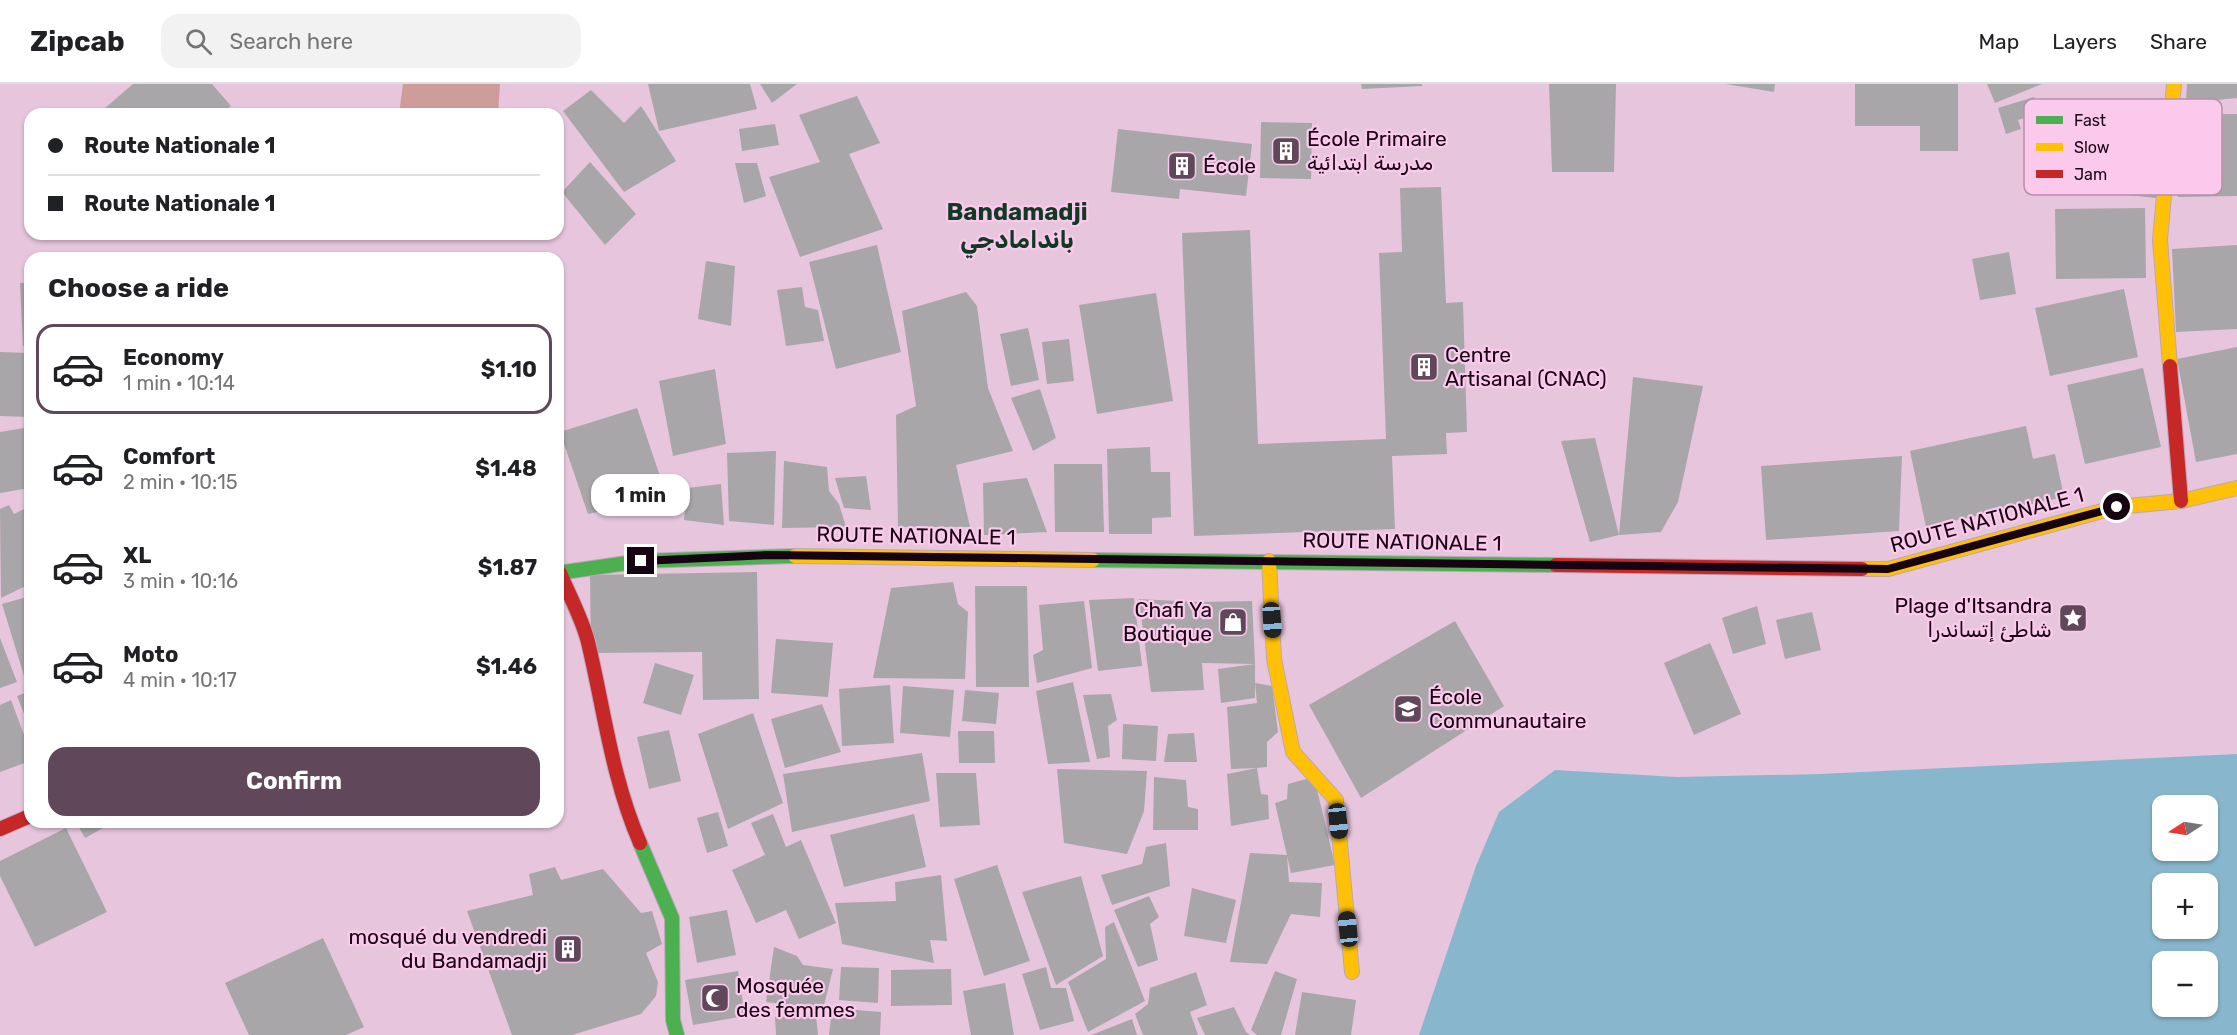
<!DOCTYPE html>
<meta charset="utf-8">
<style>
body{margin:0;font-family:Rubik,"Noto Naskh Arabic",sans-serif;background:#f2f2f2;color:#202124;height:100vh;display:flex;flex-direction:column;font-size:22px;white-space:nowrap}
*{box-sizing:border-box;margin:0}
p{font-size:20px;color:#757577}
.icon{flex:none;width:33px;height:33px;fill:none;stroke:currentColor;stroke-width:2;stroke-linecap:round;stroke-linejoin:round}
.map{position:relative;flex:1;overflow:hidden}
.panel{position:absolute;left:24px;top:168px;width:540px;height:576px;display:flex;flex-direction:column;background:#fff;border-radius:18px;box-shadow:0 2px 4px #0004}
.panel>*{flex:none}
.banner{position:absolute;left:24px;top:24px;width:540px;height:132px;border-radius:18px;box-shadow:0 2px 4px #0004;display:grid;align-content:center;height:132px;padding:0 24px;background:#fff}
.needle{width:39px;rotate:258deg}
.tools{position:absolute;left:2152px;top:711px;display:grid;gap:12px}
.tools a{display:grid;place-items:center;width:66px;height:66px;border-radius:12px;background:#fff;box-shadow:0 2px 4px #0004;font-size:30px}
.end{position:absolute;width:27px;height:27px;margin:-14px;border:8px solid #170413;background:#fff;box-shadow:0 0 0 3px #fff}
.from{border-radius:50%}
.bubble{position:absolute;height:42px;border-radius:18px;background:#fff;box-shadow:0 2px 4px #0004;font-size:20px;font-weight:700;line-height:42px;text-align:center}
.car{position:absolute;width:18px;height:36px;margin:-18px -9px;border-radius:8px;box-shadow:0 0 4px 2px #0007;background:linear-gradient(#222 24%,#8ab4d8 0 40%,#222 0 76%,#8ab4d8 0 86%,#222 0)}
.banner b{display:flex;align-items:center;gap:21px;height:57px;font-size:22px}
.banner b+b{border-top:2px solid #e0e0e0}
.banner i{width:15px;height:15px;background:#202124}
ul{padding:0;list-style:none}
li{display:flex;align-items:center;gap:18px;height:90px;margin:0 12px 9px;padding:0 12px;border:3px solid transparent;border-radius:18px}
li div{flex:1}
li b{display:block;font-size:22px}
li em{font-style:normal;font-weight:700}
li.active{border-color:#60485a}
li>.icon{width:54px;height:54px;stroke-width:1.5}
h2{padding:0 24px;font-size:27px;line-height:72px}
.cta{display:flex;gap:12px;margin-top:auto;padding:12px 24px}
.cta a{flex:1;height:69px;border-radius:18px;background:#60485a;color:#fff;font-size:24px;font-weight:700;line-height:69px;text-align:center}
header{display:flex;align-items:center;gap:36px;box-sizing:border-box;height:84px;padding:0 30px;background:#fff;border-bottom:2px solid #e0e0e0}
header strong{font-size:28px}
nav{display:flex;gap:33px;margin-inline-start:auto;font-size:21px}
.search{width:420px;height:54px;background:#f2f2f2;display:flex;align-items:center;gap:15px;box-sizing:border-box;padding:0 21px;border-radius:18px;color:#757577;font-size:22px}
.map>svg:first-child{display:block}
</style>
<header>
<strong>Zipcab</strong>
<div class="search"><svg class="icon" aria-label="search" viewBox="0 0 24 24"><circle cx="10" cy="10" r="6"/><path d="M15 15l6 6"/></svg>Search here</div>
<nav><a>Map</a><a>Layers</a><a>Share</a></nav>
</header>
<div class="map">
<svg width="2237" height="951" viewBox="0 0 2237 951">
<rect width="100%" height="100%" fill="#e7c6dd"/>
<path fill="#ce9c9b" d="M 403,0 L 500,0 L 498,30 L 399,30 Z"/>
<path fill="#88b7cd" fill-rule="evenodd" d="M 2237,670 L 2237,951 L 1419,951 L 1476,782 L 1499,728 L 1555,686 L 1677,693 L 1820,690 ZM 2163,722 L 2208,722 L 2208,766 L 2163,766 ZM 2163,800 L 2208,800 L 2208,844 L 2163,844 ZM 2163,878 L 2208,878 L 2208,922 L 2163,922 Z"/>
<path fill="#a8a6a9" d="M 133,0 L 212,0 L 231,22 L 221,30 L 98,30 Z
M 648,0 L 750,0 L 757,25 L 659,47 Z
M 760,0 L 797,0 L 772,19 Z
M 1361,0 L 1422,0 L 1422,2 L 1362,5 Z
M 1549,0 L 1616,0 L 1614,88 L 1552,88 Z
M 1726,0 L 1775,0 L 1774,8 Z
M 1855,0 L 1958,0 L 1958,67 L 1920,67 L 1920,42 L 1855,42 Z
M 1987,0 L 2042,0 L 1995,19 Z
M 2187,0 L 2237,0 L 2237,14 L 2186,19 Z
M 591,6 L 624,39 L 641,22 L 676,77 L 624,108 L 563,27 Z
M 857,12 L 880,59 L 849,70 L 883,145 L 800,173 L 769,93 L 820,78 L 799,31 Z
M 2034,13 L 2039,30 L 2018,36 L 2021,45 L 2006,50 L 1998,24 Z
M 2177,30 L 2237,30 L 2237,112 L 2178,113 Z
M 1261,38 L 1312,39 L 1311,95 L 1260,94 Z
M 775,40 L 779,61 L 742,67 L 739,45 Z
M 1118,45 L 1252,60 L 1246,112 L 1180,105 L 1179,115 L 1111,108 Z
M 2066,46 L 2158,52 L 2156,114 L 2062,104 Z
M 590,78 L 636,130 L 605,161 L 562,108 Z
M 735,79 L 757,79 L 766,112 L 744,119 Z
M 1441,103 L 1446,219 L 1463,218 L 1467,348 L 1446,349 L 1447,370 L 1392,372 L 1395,445 L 1194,452 L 1182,149 L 1250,146 L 1258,360 L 1386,355 L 1379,169 L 1402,168 L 1400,104 Z
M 2145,124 L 2146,194 L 2056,195 L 2055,125 Z
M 877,161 L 901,268 L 836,285 L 809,178 Z
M 2237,161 L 2237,245 L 2176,248 L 2172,165 Z
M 2009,168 L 2016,210 L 1980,216 L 1972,175 Z
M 706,177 L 735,182 L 731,242 L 698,235 Z
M 20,199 L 30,199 L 30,262 L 23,262 Z
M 802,203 L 805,223 L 818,226 L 824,257 L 786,262 L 777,206 Z
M 2124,205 L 2138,273 L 2050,292 L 2035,224 Z
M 966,208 L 977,222 L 988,304 L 1013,367 L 956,381 L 970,443 L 898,443 L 896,331 L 916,322 L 902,227 Z
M 1156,209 L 1173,317 L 1097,330 L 1079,221 Z
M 1028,244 L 1039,296 L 1011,302 L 1000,250 Z
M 1069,255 L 1074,297 L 1047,300 L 1042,258 Z
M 2237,263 L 2237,370 L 2196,378 L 2177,275 Z
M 0,268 L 30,269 L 30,333 L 0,332 Z
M 2143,284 L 2161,363 L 2085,380 L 2067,301 Z
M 715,285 L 726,360 L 673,372 L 659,297 Z
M 1633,293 L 1703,302 L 1678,418 L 1661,448 L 1619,451 Z
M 1040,305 L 1056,354 L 1033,367 L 1011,314 Z
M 637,324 L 667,413 L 588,430 L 560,348 Z
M 2026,342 L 2033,375 L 2055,370 L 2064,413 L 1926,443 L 1910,367 Z
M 30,343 L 30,404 L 0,409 L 0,348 Z
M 1595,354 L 1619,451 L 1590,458 L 1561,357 Z
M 1150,363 L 1151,388 L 1170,388 L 1171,433 L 1152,434 L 1152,450 L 1109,450 L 1107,365 Z
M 776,367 L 774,441 L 729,437 L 727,369 Z
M 1902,372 L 1899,447 L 1766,456 L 1761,382 Z
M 784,377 L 827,383 L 829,407 L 839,420 L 846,443 L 782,444 Z
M 1054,380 L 1102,380 L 1104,448 L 1055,448 Z
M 866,392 L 871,426 L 844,424 L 835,394 Z
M 1027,394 L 1047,448 L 984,451 L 983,399 Z
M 721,400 L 724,441 L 684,436 L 687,404 Z
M 9,421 L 14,430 L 30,422 L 30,500 L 1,514 L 0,425 Z
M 757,488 L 759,615 L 703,616 L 702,568 L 591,569 L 590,491 Z
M 953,498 L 958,520 L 968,528 L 965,595 L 873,594 L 891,504 Z
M 975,502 L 1027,502 L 1029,603 L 976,603 Z
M 30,512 L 30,594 L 25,595 L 2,520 Z
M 1134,514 L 1142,582 L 1098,587 L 1089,516 Z
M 1139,515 L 1196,518 L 1252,517 L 1255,580 L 1202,579 L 1204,606 L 1151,608 Z
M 1084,517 L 1092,584 L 1037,599 L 1033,571 L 1043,566 L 1039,521 Z
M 1757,522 L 1766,560 L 1733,570 L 1722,534 Z
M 1812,528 L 1821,566 L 1785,575 L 1776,536 Z
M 1455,537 L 1504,622 L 1361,714 L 1309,621 Z
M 0,554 L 17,598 L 0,604 Z
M 776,555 L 833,559 L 828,613 L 771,609 Z
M 1710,559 L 1741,630 L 1694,651 L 1664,579 Z
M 655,579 L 694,591 L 681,631 L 643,619 Z
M 1255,580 L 1255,599 L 1272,602 L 1278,648 L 1267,658 L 1267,683 L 1257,684 L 1261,710 L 1268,711 L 1269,735 L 1231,742 L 1227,690 L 1257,684 L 1231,685 L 1227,623 L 1257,619 L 1255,599 L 1255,614 L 1221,619 L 1218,585 Z
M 1073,598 L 1090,678 L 1048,680 L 1036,607 Z
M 890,601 L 894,659 L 842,662 L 839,605 Z
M 903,602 L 954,606 L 950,653 L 900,649 Z
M 965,606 L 999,609 L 996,640 L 962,637 Z
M 30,607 L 30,645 L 17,612 Z
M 1111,610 L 1117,636 L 1108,642 L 1110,673 L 1097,675 L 1083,611 Z
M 11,616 L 30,667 L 30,677 L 0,688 L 0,621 Z
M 822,620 L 841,668 L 785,684 L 771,635 Z
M 753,629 L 783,719 L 728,745 L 698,650 Z
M 1123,640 L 1158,642 L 1156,677 L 1122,675 Z
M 669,646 L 681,697 L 649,705 L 637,653 Z
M 958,647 L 994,647 L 995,679 L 959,679 Z
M 1194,649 L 1197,678 L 1164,678 L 1168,650 Z
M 922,669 L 930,717 L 792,748 L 783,690 Z
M 1057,685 L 1147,687 L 1144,727 L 1127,770 L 1064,759 Z
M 936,689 L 976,689 L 980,741 L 940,743 Z
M 1154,693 L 1186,696 L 1188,723 L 1198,725 L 1198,746 L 1153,746 Z
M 1314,693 L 1335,781 L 1291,789 L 1275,719 L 1287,715 L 1288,700 Z
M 718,728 L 728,762 L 707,769 L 697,734 Z
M 773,730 L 786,763 L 801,756 L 836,839 L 799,855 L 786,826 L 756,839 L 732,786 L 765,771 L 751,739 Z
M 914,730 L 926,783 L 844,803 L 830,751 Z
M 76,738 L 114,738 L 85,754 Z
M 66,744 L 107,828 L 35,863 L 0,792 L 0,777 Z
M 1166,759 L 1170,802 L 1112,821 L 1101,791 L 1142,780 L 1146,763 Z
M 1250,769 L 1287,771 L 1289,798 L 1322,799 L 1320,833 L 1291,830 L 1267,880 L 1230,878 Z
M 997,781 L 1030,877 L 984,892 L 954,795 Z
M 555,783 L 561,796 L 603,785 L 641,829 L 652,827 L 662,860 L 646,869 L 658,898 L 656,912 L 641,930 L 572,951 L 512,951 L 467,827 L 533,811 L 529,790 Z
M 941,791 L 947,857 L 930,856 L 934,879 L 842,860 L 835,819 L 896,817 L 895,798 Z
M 1081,792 L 1103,872 L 1056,901 L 1022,808 Z
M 1192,804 L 1236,816 L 1226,859 L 1184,852 Z
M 1149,812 L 1159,833 L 1150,840 L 1158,876 L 1138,883 L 1114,826 Z
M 727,826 L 736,871 L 697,879 L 689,833 Z
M 1114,838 L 1145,917 L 1088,948 L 1068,898 L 1106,875 L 1105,843 Z
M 323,854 L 364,943 L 346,951 L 249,951 L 225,899 Z
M 774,863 L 797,872 L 803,881 L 833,885 L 823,925 L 766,918 Z
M 841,883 L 879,884 L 878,919 L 839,916 Z
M 1046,883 L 1051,904 L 1066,904 L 1074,937 L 1040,946 L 1022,890 Z
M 951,885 L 952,921 L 891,922 L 891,886 Z
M 738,887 L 745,932 L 693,941 L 685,896 Z
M 1275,887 L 1297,895 L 1281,951 L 1257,951 L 1251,946 Z
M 1196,888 L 1207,921 L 1190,928 L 1198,951 L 1143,951 L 1135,930 L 1148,920 L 1150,904 Z
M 1005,899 L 1014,951 L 971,951 L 963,907 Z
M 1302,908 L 1356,916 L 1351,951 L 1295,951 Z
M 1234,923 L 1246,948 L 1250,951 L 1205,951 L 1197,934 Z
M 832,924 L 881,928 L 880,951 L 829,951 Z
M 816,932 L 818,951 L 776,951 L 775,933 Z
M 1132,935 L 1137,951 L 1091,951 Z"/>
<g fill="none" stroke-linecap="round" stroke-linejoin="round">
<g stroke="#bea5b8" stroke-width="16">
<path id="fast" d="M 1093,476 L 1556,481
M 558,489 L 641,477 L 795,472
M 640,759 L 672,834 L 673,936 L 677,951"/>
</g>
<g stroke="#bea5b8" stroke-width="16">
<path id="slow" d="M 2170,282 L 2160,156 L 2174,0
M 795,472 L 1093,476
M 1269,477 L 1274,575 L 1293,668 L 1336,716 L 1352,888
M 1862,485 L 1888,485 L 2117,423 L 2181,417 L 2237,404"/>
</g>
<g stroke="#bea5b8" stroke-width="16">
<path id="jam" d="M 2170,282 L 2181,417
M 1556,481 L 1862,485
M 560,489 C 569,511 582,534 588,558 C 604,625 612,695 640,759
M 0,745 L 30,732"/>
</g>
<use href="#fast" stroke="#4caf50" stroke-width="14"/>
<use href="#slow" stroke="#ffc107" stroke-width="14"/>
<use href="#jam" stroke="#c62828" stroke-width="14"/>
</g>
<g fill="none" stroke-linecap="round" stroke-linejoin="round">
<path stroke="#170413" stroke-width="8" d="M 641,477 L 768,471 L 1888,485 L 2117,423"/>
</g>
<defs>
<g id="building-square" transform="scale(1.5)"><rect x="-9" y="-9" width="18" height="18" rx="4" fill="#60485a" stroke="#fbc9ec"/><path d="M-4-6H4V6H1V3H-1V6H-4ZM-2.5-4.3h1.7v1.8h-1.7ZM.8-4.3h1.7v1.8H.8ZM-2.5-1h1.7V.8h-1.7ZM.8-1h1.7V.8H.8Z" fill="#fff"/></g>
<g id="sight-square" transform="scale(1.5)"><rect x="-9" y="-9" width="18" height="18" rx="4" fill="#60485a" stroke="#fbc9ec"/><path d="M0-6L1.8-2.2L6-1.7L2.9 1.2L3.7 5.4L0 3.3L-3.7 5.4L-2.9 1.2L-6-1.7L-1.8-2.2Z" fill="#fff"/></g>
<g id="shop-square" transform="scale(1.5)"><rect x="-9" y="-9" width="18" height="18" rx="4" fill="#60485a" stroke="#fbc9ec"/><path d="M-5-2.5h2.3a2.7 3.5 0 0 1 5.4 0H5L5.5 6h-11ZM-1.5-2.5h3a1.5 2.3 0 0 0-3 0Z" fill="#fff"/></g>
<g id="school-square" transform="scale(1.5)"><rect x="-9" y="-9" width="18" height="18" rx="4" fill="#60485a" stroke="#fbc9ec"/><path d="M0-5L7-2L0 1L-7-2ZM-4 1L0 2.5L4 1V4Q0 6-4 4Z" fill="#fff"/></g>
<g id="mosque-square" transform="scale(1.5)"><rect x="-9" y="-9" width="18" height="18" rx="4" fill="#60485a" stroke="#fbc9ec"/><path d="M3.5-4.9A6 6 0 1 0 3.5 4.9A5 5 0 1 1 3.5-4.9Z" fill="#fff"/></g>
</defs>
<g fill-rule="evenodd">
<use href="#building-square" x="1286" y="67"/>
<use href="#building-square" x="1182" y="82"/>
<use href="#building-square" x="1424" y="283"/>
<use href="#sight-square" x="2073" y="534"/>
<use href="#shop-square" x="1233" y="538"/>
<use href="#school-square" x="1408" y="625"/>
<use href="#building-square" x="568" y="865"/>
<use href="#mosque-square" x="715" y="914"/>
</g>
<g text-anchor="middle" stroke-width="4.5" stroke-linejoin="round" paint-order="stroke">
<g font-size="21" fill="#170413" stroke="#fbc9ec" text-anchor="start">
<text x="1307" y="62">École Primaire<tspan x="1307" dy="24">مدرسة ابتدائية</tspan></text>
<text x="1203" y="89">École</text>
<text x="1445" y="278">Centre<tspan x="1445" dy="24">Artisanal (CNAC)</tspan></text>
<text x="2052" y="529" text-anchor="end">Plage d'Itsandra<tspan x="2052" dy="24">شاطئ إتساندرا</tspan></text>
<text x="1212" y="533" text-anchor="end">Chafi Ya<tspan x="1212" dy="24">Boutique</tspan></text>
<text x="1429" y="620">École<tspan x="1429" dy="24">Communautaire</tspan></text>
<text x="547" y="860" text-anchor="end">mosqué du vendredi<tspan x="547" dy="24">du Bandamadji</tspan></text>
<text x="736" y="909">Mosquée<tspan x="736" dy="24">des femmes</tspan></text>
</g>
<g font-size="21" fill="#170413" stroke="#fbc9ec">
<text transform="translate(1987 436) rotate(-15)" y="7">ROUTE NATIONALE 1</text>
<text transform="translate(916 452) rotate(1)" y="7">ROUTE NATIONALE 1</text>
<text transform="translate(1402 458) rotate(1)" y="7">ROUTE NATIONALE 1</text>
</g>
<g font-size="24" font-weight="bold" fill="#103a24" stroke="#fbc9ec">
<text x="1017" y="136">Bandamadji<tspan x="1017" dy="28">باندامادجي</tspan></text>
</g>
</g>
<rect x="2024" y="15" width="198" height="96" rx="9" fill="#fbc9ec" stroke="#b78eab" stroke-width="1.5"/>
<rect x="2036" y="32" width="27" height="8" fill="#4caf50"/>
<rect x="2036" y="59" width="27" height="8" fill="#ffc107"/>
<rect x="2036" y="86" width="27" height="8" fill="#c62828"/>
<g font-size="16" fill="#170413">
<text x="2074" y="42">Fast</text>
<text x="2074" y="69">Slow</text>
<text x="2074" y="96">Jam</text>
</g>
</svg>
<div class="tools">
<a><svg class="needle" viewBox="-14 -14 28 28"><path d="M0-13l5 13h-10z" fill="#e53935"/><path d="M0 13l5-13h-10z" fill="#757577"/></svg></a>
<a>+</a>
<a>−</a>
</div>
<i class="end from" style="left:2117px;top:423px"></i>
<i class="end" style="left:641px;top:477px"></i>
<div class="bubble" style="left:591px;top:390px;width:99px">1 min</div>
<i class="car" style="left:1272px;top:536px;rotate:176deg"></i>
<i class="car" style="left:1338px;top:737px;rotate:174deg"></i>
<i class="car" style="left:1348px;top:845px;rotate:354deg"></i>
<div class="banner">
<b><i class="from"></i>Route Nationale 1</b>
<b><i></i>Route Nationale 1</b>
</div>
<section class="panel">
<h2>Choose a ride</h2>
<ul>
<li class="active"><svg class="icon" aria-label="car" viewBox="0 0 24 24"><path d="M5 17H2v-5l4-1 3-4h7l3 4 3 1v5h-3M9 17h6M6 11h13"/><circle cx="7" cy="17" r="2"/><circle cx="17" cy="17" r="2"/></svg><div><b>Economy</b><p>1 min · 10:14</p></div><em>$1.10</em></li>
<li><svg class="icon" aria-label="car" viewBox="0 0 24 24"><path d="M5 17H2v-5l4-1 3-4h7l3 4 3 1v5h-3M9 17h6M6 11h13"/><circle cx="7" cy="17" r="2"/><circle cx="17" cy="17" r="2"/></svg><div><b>Comfort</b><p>2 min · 10:15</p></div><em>$1.48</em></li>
<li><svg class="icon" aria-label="car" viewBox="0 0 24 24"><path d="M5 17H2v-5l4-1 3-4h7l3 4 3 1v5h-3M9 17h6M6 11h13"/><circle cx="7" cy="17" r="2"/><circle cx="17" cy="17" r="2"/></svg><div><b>XL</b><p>3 min · 10:16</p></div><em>$1.87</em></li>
<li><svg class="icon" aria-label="car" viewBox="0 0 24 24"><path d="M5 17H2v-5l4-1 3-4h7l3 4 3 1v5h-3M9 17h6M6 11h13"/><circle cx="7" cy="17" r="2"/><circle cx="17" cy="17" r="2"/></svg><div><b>Moto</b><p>4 min · 10:17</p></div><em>$1.46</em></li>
</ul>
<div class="cta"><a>Confirm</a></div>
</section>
</div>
